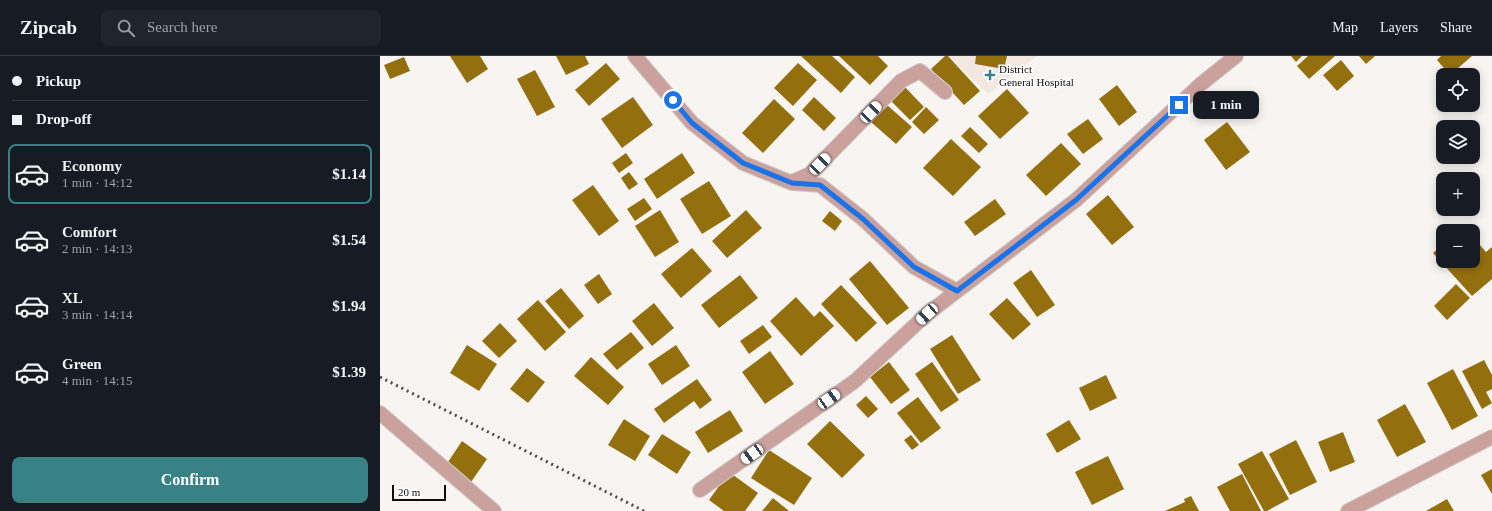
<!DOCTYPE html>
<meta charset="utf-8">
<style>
body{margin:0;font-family:Georgia,serif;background:#20242c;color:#f1f3f6;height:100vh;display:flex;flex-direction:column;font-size:15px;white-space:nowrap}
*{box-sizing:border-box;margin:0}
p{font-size:13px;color:#9ea1a6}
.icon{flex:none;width:22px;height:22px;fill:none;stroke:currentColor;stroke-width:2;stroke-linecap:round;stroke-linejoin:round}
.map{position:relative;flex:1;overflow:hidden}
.panel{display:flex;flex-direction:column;background:#171b24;width:380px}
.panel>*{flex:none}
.hud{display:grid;align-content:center;height:88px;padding:0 12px;background:#171b24}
.controls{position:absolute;left:1056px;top:12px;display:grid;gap:8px}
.controls a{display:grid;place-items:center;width:44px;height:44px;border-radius:8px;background:#171b24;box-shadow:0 2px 10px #0003;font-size:20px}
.scale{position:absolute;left:12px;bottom:10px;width:54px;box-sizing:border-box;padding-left:4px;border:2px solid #0d0c0b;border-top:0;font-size:11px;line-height:14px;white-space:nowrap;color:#0d0c0b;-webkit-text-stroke:3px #fff;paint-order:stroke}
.end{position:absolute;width:18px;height:18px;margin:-9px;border:5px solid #1a73e8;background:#fff;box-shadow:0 0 0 2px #fff}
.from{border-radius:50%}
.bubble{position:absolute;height:28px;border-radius:8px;background:#171b24;box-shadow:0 2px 10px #0003;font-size:13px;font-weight:700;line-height:28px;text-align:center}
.car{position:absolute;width:12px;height:24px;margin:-12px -6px;border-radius:5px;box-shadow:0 0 3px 1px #0007;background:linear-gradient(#fff 24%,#345 0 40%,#fff 0 76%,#345 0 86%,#fff 0)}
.hud b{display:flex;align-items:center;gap:14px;height:38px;font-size:15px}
.hud b+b{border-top:1px solid #363941}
.hud i{width:10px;height:10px;background:#f1f3f6}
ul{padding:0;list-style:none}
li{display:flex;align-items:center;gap:12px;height:60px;margin:0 8px 6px;padding:0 4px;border:2px solid transparent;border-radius:8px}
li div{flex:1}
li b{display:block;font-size:15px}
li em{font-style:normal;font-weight:700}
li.current{border-color:#388185}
li>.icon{width:36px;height:36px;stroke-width:1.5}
.button{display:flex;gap:8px;margin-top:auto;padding:8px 12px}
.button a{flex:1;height:46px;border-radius:8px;background:#388185;color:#fff;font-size:16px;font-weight:700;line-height:46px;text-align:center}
header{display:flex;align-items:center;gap:24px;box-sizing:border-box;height:56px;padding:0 20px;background:#171b24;border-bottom:1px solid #363941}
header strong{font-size:19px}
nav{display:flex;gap:22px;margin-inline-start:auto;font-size:14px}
.search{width:280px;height:36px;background:#20242c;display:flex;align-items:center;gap:10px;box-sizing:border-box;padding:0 14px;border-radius:8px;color:#9ea1a6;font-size:15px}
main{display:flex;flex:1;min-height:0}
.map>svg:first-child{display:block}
</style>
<header>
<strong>Zipcab</strong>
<div class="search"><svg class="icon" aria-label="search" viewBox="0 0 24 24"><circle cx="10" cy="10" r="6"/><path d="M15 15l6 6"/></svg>Search here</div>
<nav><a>Map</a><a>Layers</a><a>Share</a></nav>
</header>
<main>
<section class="panel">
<div class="hud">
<b><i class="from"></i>Pickup</b>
<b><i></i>Drop-off</b>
</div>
<ul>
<li class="current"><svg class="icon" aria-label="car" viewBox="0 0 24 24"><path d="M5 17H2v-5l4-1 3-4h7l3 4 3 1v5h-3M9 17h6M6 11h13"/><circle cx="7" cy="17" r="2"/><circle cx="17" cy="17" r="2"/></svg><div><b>Economy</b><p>1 min · 14:12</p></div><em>$1.14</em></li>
<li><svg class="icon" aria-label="car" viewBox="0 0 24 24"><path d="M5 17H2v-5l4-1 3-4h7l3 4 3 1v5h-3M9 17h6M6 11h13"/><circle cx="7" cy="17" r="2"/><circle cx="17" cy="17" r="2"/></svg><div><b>Comfort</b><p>2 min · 14:13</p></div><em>$1.54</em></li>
<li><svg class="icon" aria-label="car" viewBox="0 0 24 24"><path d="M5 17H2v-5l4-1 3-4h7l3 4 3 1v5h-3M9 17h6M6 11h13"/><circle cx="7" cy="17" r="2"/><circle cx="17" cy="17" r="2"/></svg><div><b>XL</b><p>3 min · 14:14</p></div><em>$1.94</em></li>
<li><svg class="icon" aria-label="car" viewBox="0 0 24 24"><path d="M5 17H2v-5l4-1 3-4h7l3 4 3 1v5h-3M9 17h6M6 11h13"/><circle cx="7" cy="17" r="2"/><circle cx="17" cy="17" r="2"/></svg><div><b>Green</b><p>4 min · 14:15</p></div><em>$1.39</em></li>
</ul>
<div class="button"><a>Confirm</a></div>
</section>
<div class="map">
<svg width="1112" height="455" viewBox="0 0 1112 455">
<rect width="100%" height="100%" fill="#f8f4f2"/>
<path fill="#f3e8e1" d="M 569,0 L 657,0 L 608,38 Z"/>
<path fill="#946f0e" d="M 70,0 L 100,0 L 108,13 L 87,27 Z
M 176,0 L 205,0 L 209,8 L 186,19 Z
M 421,0 L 452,0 L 475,21 L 461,37 Z
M 459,0 L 498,0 L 508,10 L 490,29 Z
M 565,0 L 568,0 L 600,35 L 584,49 L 551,13 Z
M 596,0 L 627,0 L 624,13 L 595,8 Z
M 911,0 L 922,0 L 916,6 Z
M 928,0 L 955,0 L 929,23 L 917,10 Z
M 979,0 L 995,0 L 986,8 Z
M 1061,0 L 1092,0 L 1070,19 L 1057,4 Z
M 24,1 L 30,15 L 10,23 L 4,9 Z
M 961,4 L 974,20 L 957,35 L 943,19 Z
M 226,7 L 240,23 L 209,50 L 195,34 Z
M 418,7 L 437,24 L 413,50 L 394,32 Z
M 155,14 L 175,51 L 157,60 L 137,23 Z
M 523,29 L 544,51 L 530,64 L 509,43 Z
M 737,29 L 757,56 L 739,70 L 719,43 Z
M 627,33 L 649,57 L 620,83 L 598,60 Z
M 253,41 L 273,69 L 242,92 L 221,63 Z
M 434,41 L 456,62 L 444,75 L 422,54 Z
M 394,43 L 415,63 L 383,97 L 362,77 Z
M 507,49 L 532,71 L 516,88 L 491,66 Z
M 546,51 L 559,64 L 544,78 L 532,66 Z
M 708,63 L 723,83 L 703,98 L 687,78 Z
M 847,66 L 870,96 L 846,114 L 824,84 Z
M 590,71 L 608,88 L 599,97 L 581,80 Z
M 571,83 L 601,111 L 573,140 L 543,112 Z
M 681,87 L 701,108 L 666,140 L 646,119 Z
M 246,97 L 253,107 L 239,117 L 232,107 Z
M 302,97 L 315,117 L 277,143 L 264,123 Z
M 249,116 L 258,128 L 249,134 L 241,122 Z
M 329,125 L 351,160 L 322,178 L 300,143 Z
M 213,129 L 239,165 L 219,180 L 192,144 Z
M 728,139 L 754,171 L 732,189 L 706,158 Z
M 264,142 L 272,153 L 255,165 L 247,153 Z
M 615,143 L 626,158 L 595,180 L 584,166 Z
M 280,154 L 299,186 L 275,201 L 255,170 Z
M 366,154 L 382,172 L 347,202 L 332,185 Z
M 450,155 L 462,165 L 455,175 L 442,165 Z
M 1084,170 L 1088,175 L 1078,175 Z
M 1093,181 L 1106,196 L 1112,191 L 1112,223 L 1092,240 L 1053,197 L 1063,188 L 1063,205 L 1093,205 Z
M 312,192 L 332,215 L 301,242 L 281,218 Z
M 490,205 L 529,252 L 507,269 L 469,223 Z
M 651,214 L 675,249 L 657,261 L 633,227 Z
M 219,218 L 232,238 L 218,248 L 204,229 Z
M 360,219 L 378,242 L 339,272 L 321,249 Z
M 1076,228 L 1090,242 L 1067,264 L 1054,250 Z
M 461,229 L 497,267 L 476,286 L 441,248 Z
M 181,232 L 204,260 L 189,273 L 165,245 Z
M 416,241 L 434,261 L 440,255 L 454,270 L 421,300 L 390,265 Z
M 627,242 L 651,268 L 633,284 L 609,258 Z
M 158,244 L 186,276 L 165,295 L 137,263 Z
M 274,247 L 294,272 L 272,290 L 252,265 Z
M 120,267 L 137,285 L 119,302 L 102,285 Z
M 383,269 L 392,281 L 369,298 L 360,285 Z
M 251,276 L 264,292 L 237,314 L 223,298 Z
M 572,279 L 601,324 L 578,338 L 550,293 Z
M 87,289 L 117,308 L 99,335 L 70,317 Z
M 296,289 L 310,310 L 282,329 L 268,308 Z
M 390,295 L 414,328 L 385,348 L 362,316 Z
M 211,301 L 244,331 L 228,349 L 194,320 Z
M 1104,304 L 1112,319 L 1112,333 L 1106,336 L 1112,347 L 1102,353 L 1082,315 Z
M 509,306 L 530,334 L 511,348 L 490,321 Z
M 552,306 L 579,344 L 561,356 L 535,318 Z
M 147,312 L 165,326 L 148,347 L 130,333 Z
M 1073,313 L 1098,360 L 1072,374 L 1047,327 Z
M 726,319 L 737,342 L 710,355 L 699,332 Z
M 317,323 L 332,344 L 320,353 L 314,345 L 284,367 L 274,353 Z
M 486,340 L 498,353 L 488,362 L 476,349 Z
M 538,341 L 561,372 L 541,387 L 517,357 Z
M 1025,348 L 1046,386 L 1017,401 L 997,364 Z
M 350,354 L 363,375 L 328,397 L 315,376 Z
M 244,363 L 270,380 L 255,405 L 228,389 Z
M 689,364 L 701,383 L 677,397 L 666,378 Z
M 450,365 L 485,399 L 462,422 L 427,388 Z
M 963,376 L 975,406 L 950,416 L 938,386 Z
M 282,378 L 311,396 L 297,418 L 268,399 Z
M 531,379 L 539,389 L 532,394 L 524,384 Z
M 916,384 L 937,426 L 910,439 L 889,398 Z
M 82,385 L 107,403 L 91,426 L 66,409 Z
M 389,394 L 432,422 L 414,449 L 371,422 Z
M 882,395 L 909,443 L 887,455 L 884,455 L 858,408 Z
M 728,400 L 744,433 L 712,449 L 695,416 Z
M 1112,413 L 1112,438 L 1101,419 Z
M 349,416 L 378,437 L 365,455 L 344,455 L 329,444 Z
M 862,418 L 881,455 L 850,455 L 837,431 Z
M 811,440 L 819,455 L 785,455 L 805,446 L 804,443 Z
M 393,442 L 409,455 L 382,455 Z
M 1067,443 L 1074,455 L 1046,455 Z"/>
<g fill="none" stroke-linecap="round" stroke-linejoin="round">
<g stroke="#d2cfcd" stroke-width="16">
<path id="street" d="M 255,0 L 312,67 L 363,107 L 412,127 L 440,129 L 483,163 L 534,211 L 577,235
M 412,126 L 430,118 L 521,25 L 540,15 L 565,36
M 0,357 L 114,455
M 320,434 L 475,325 L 547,258 L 696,144 L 821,28 L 856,0
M 968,455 L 1112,381"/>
</g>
<use href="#street" stroke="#cba19d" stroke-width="14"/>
<path stroke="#4d4b4a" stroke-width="3" stroke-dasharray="2 4" stroke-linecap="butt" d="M 0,321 L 264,455"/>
</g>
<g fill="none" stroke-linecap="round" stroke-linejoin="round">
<path stroke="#1a73e8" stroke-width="5" d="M 293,44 L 312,67 L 363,107 L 412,127 L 440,129 L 483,163 L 534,211 L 577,235 L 696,144 L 799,49"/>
</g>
<path fill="#388185" stroke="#fff" stroke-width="1.5" d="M608 13h4v4h4v4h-4v4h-4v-4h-4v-4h4z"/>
<g text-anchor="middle" stroke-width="3" stroke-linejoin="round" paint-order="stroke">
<g font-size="11" fill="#0d0c0b" stroke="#fff" text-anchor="start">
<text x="619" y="17">District<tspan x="619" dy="13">General Hospital</tspan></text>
</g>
</g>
</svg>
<div class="controls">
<a><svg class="icon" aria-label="locate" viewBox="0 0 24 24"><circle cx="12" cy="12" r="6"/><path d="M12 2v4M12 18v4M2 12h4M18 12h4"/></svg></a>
<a><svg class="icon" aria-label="layers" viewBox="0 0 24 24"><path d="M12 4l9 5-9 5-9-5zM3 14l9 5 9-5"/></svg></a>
<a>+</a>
<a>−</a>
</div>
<div class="scale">20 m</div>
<i class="end from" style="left:293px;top:44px"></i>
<i class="end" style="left:799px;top:49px"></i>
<div class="bubble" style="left:813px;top:35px;width:66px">1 min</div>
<i class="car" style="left:491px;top:56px;rotate:44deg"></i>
<i class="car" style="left:440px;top:108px;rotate:45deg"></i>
<i class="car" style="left:547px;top:258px;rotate:228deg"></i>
<i class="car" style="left:449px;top:343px;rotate:55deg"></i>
<i class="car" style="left:372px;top:398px;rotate:235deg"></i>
</div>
</main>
